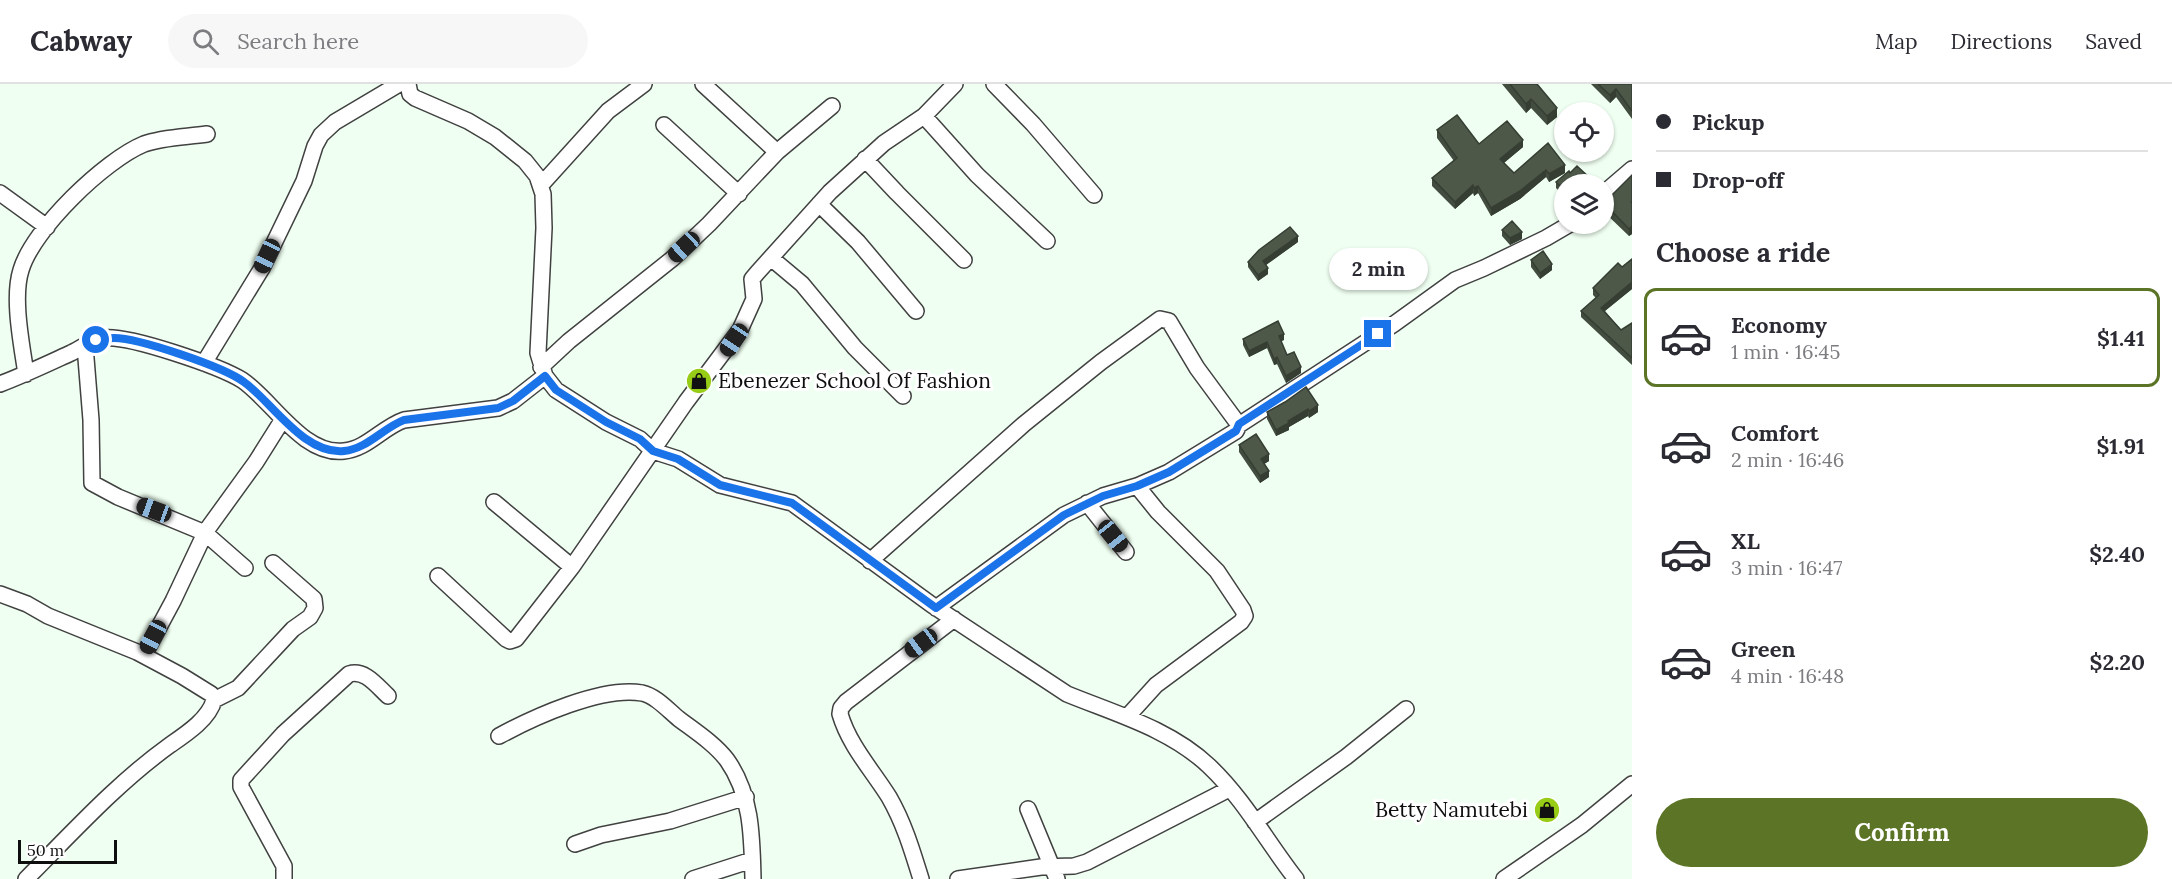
<!DOCTYPE html>
<meta charset="utf-8">
<style>
body{margin:0;font-family:Lora,serif;background:#f7f7f7;color:#2b2b33;height:100vh;display:flex;flex-direction:column;font-size:22px;white-space:nowrap}
*{box-sizing:border-box;margin:0}
p{font-size:20px;color:#7c7c81}
.icon{flex:none;width:33px;height:33px;fill:none;stroke:currentColor;stroke-width:2;stroke-linecap:round;stroke-linejoin:round}
.map{position:relative;flex:1;overflow:hidden}
.panel{display:flex;flex-direction:column;background:#fff;width:540px}
.panel>*{flex:none}
.top-card{display:grid;align-content:center;height:132px;padding:0 24px;background:#fff}
.buttons{position:absolute;left:1554px;top:18px;display:grid;gap:12px}
.buttons a{display:grid;place-items:center;width:60px;height:60px;border-radius:50%;background:#fff;box-shadow:0 2px 4px #0004;font-size:30px}
.scale{position:absolute;left:18px;bottom:15px;width:99px;box-sizing:border-box;padding-left:6px;border:3px solid #0e0e0e;border-top:0;font-size:16px;line-height:21px;white-space:nowrap;color:#0e0e0e;-webkit-text-stroke:4px #fff;paint-order:stroke}
.end{position:absolute;width:27px;height:27px;margin:-14px;border:8px solid #1a73e8;background:#fff;box-shadow:0 0 0 3px #fff}
.from{border-radius:50%}
.bubble{position:absolute;height:42px;border-radius:21px;background:#fff;box-shadow:0 2px 4px #0004;font-size:20px;font-weight:800;line-height:42px;text-align:center}
.car{position:absolute;width:18px;height:36px;margin:-18px -9px;border-radius:8px;box-shadow:0 0 4px 2px #0007;background:linear-gradient(#222 24%,#8ab4d8 0 40%,#222 0 76%,#8ab4d8 0 86%,#222 0)}
.top-card b{display:flex;align-items:center;gap:21px;height:57px;font-size:22px}
.top-card b+b{border-top:2px solid #e1e1e2}
.top-card i{width:15px;height:15px;background:#2b2b33}
ul{padding:0;list-style:none}
li{display:flex;align-items:center;gap:18px;height:99px;margin:0 12px 9px;padding:0 12px;border:3px solid transparent;border-radius:12px}
li div{flex:1}
li b{display:block;font-size:22px}
li em{font-style:normal;font-weight:800}
li.on{border-color:#5c7426}
li>.icon{width:54px;height:54px;stroke-width:1.5}
h2{padding:0 24px;font-size:27px;line-height:72px}
.primary-button{display:flex;gap:12px;margin-top:auto;padding:12px 24px}
.primary-button a{flex:1;height:69px;border-radius:36px;background:#5c7426;color:#fff;font-size:24px;font-weight:800;line-height:69px;text-align:center}
header{display:flex;align-items:center;gap:36px;box-sizing:border-box;height:84px;padding:0 30px;background:#fff;border-bottom:2px solid #e1e1e2}
header strong{font-size:28px}
nav{display:flex;gap:33px;margin-inline-start:auto;font-size:21px}
.search{width:420px;height:54px;background:#f7f7f7;display:flex;align-items:center;gap:15px;box-sizing:border-box;padding:0 21px;border-radius:33px;color:#7c7c81;font-size:22px}
main{display:flex;flex:1;min-height:0}
.map>svg:first-child{display:block}
</style>
<header>
<strong>Cabway</strong>
<div class="search"><svg class="icon" aria-label="search" viewBox="0 0 24 24"><circle cx="10" cy="10" r="6"/><path d="M15 15l6 6"/></svg>Search here</div>
<nav><a>Map</a><a>Directions</a><a>Saved</a></nav>
</header>
<main>
<div class="map">
<svg width="1632" height="795" viewBox="0 0 1632 795">
<rect width="100%" height="100%" fill="#effff1"/>
<g fill="none" stroke-linecap="round" stroke-linejoin="round">
<g stroke="#414141" stroke-width="18">
<path id="street" d="M 408,0 L 410,10 L 415,14 L 468,37 L 495,53 L 525,77 L 537,92 L 543,110 L 544,144 L 538,269 L 545,292 L 556,306 L 606,338 L 640,355 L 653,367 L 678,375 L 720,401 L 792,419 L 932,521 L 1067,610 C 1116,630 1170,645 1209,682 C 1244,715 1267,758 1296,795
M 703,0 L 777,68
M 994,0 L 1033,40 L 1094,111
M 924,32 L 977,91 L 1047,157
M 664,41 L 739,110
M 865,75 L 897,109 L 964,176
M 541,101 L 608,27 L 644,0
M 0,109 L 47,143
M 1604,109 L 1632,85
M 819,120 L 858,158 L 916,227
M 771,174 L 802,200 L 855,264 L 903,312
M 85,262 L 91,336 L 92,399 L 118,413 L 205,449 L 245,484
M 204,279 L 262,184 L 304,97 L 315,62 L 321,51 L 335,38 L 399,0
M 541,283 L 569,257 L 672,175 L 709,140 L 777,68 L 832,22
M 26,290 C 22,262 12,214 21,186 C 33,145 105,76 144,60 C 163,53 186,53 207,50
M 0,300 C 24,291 47,280 71,269 C 81,264 92,256 104,254 C 129,251 219,282 242,296 C 272,316 303,372 344,367 C 367,365 383,343 404,336 L 498,324 L 513,317 L 545,292
M 494,418 L 572,483
M 1087,419 L 1126,468
M 870,477 L 1024,340 L 1101,278 L 1160,235 L 1169,237 L 1197,284 L 1239,341
M 438,492 L 506,555 L 510,557 L 516,555 L 572,483 L 686,318 L 740,246 L 754,215 L 752,195 L 757,189 L 830,108 L 884,59 L 924,32 L 955,0
M 0,510 L 27,520 L 48,532 L 137,568 L 182,592 L 211,610 L 214,616
M 936,524 L 1064,431 L 1103,412 L 1137,402 L 1169,388 L 1236,347 L 1239,341 L 1394,240 L 1455,196 L 1484,184 L 1546,154 L 1570,140
M 144,571 L 173,517 L 206,447 L 256,378 L 283,335
M 1127,633 L 1156,601 L 1241,538 L 1245,532 L 1243,526 L 1217,487 L 1158,428 L 1137,402
M 499,652 C 534,633 602,602 642,609 C 656,612 668,626 679,635 C 695,647 715,660 727,676 C 752,711 752,754 753,795
M 1028,725 L 1057,795
M 1255,738 L 1346,673 L 1406,625
M 575,760 L 601,751 L 670,737 L 746,713
M 26,795 C 72,749 117,699 170,661 C 186,650 209,635 214,616 L 238,604 L 293,545 L 310,533 L 315,524 L 314,515 L 273,479
M 284,795 L 284,782 L 241,703 L 241,696 L 283,650 L 349,590 C 365,585 377,602 388,612
M 693,795 L 752,776
M 921,795 C 912,766 904,739 889,713 C 872,686 849,661 840,630 L 841,624 L 846,618 L 954,535
M 958,795 L 1041,783 L 1074,782 L 1087,778 L 1229,705
M 1504,795 L 1582,741 L 1632,700"/>
</g>
<use href="#street" stroke="#fff" stroke-width="15"/>
</g>
<path fill="#424c3f" d="M 1502,0 L 1537,0 L 1557,33 L 1547,41 L 1531,24 L 1526,29 Z
M 1591,0 L 1632,0 L 1632,35 L 1616,13 L 1610,19 Z
M 1437,46 L 1479,60 L 1523,63 L 1504,79 L 1514,89 L 1548,59 L 1565,89 L 1549,98 L 1546,93 L 1520,115 L 1491,132 L 1478,109 L 1474,112 L 1473,109 L 1455,125 L 1432,102 L 1432,94 L 1454,77 L 1437,54 Z
M 1572,68 L 1588,68 L 1580,75 Z
M 1570,89 L 1592,100 L 1564,100 L 1564,112 L 1556,104 L 1556,98 Z
M 1632,91 L 1632,150 L 1629,152 L 1604,128 L 1604,119 Z
M 1502,146 L 1522,155 L 1510,161 L 1502,152 Z
M 1298,158 L 1266,181 L 1268,190 L 1258,197 L 1248,183 L 1248,178 Z
M 1632,175 L 1632,205 L 1605,227 L 1621,246 L 1632,239 L 1632,281 L 1581,233 L 1581,227 L 1596,214 L 1593,211 L 1593,204 L 1622,183 Z
M 1531,176 L 1552,186 L 1540,195 L 1531,183 Z
M 1243,255 L 1284,256 L 1281,257 L 1287,271 L 1301,289 L 1286,299 L 1277,280 L 1274,281 L 1267,264 L 1249,273 L 1243,261 Z
M 1285,318 L 1318,328 L 1309,334 L 1308,332 L 1289,343 L 1289,346 L 1276,352 L 1267,335 L 1267,328 Z
M 1239,361 L 1269,377 L 1264,380 L 1269,393 L 1260,399 L 1239,368 Z"/>
<path fill="#363e33" d="M 1616,5 L 1616,13 L 1610,19 L 1610,11 Z
M 1531,15 L 1531,24 L 1526,29 L 1526,20 Z
M 1557,24 L 1557,33 L 1547,41 L 1547,32 Z
M 1523,56 L 1523,63 L 1500,82 L 1500,75 Z
M 1580,68 L 1588,68 L 1580,75 Z
M 1565,81 L 1565,89 L 1549,98 L 1549,90 Z
M 1546,86 L 1546,93 L 1520,115 L 1491,132 L 1491,124 Z
M 1473,101 L 1473,109 L 1455,125 L 1455,118 Z
M 1478,102 L 1478,109 L 1474,112 L 1474,104 Z
M 1632,142 L 1632,150 L 1629,152 L 1629,145 Z
M 1522,148 L 1522,155 L 1510,161 L 1510,154 Z
M 1298,152 L 1298,158 L 1263,183 L 1263,177 Z
M 1552,180 L 1552,186 L 1540,195 L 1540,189 Z
M 1268,184 L 1268,190 L 1258,197 L 1258,191 Z
M 1632,198 L 1632,205 L 1601,230 L 1601,224 Z
M 1284,250 L 1284,256 L 1279,258 L 1279,252 Z
M 1267,258 L 1267,264 L 1249,273 L 1249,267 Z
M 1277,273 L 1277,280 L 1274,281 L 1274,275 Z
M 1301,283 L 1301,289 L 1286,299 L 1286,292 Z
M 1318,321 L 1318,328 L 1309,334 L 1309,327 Z
M 1308,325 L 1308,332 L 1289,343 L 1289,346 L 1276,352 L 1276,346 L 1288,337 Z
M 1269,370 L 1269,377 L 1261,382 L 1261,375 Z
M 1269,387 L 1269,393 L 1260,399 L 1260,392 Z"/>
<path fill="#4d5849" stroke="#363e33" stroke-width="1.5" d="M 1510,0 L 1537,0 L 1557,24 L 1547,32 L 1531,15 L 1526,20 Z
M 1598,0 L 1632,0 L 1632,27 L 1616,5 L 1610,11 Z
M 1457,31 L 1479,60 L 1507,37 L 1523,56 L 1500,75 L 1514,89 L 1548,59 L 1565,81 L 1549,90 L 1546,86 L 1520,107 L 1491,124 L 1478,102 L 1474,104 L 1473,101 L 1455,118 L 1432,94 L 1457,74 L 1437,46 Z
M 1577,82 L 1592,96 L 1588,100 L 1564,100 L 1564,106 L 1556,98 L 1569,87 L 1570,89 Z
M 1632,91 L 1632,117 L 1631,118 L 1632,119 L 1632,142 L 1629,145 L 1604,119 Z
M 1512,137 L 1522,148 L 1510,154 L 1502,146 Z
M 1290,143 L 1298,152 L 1263,177 L 1268,184 L 1258,191 L 1248,178 L 1259,166 Z
M 1543,167 L 1552,180 L 1540,189 L 1531,176 Z
M 1632,175 L 1632,198 L 1601,224 L 1621,246 L 1632,239 L 1632,274 L 1581,227 L 1599,211 L 1593,204 L 1618,179 L 1622,183 Z
M 1278,237 L 1284,250 L 1279,252 L 1287,271 L 1294,268 L 1301,283 L 1286,292 L 1277,273 L 1274,275 L 1267,258 L 1249,267 L 1243,255 Z
M 1306,303 L 1318,321 L 1309,327 L 1308,325 L 1288,337 L 1289,339 L 1276,346 L 1267,328 L 1285,318 Z
M 1256,350 L 1269,370 L 1261,375 L 1269,387 L 1260,392 L 1239,361 Z"/>
<g fill="none" stroke-linecap="round" stroke-linejoin="round">
<path stroke="#1a73e8" stroke-width="8" d="M 96,256 C 102,255 107,254 114,254 C 139,254 224,283 244,298 C 272,318 304,371 344,367 C 367,365 383,344 404,336 L 498,324 L 513,317 L 545,292 L 556,306 L 606,338 L 640,355 L 653,367 L 678,375 L 720,401 L 792,419 L 936,524 L 1064,431 L 1103,412 L 1137,402 L 1169,388 L 1236,347 L 1239,340 L 1378,250"/>
</g>
<defs>
<g id="shop-disc" transform="scale(1.35)"><circle r="9.5" fill="#97cd17" stroke="#fff"/><path d="M-5-2.5h2.3a2.7 3.5 0 0 1 5.4 0H5L5.5 6h-11ZM-1.5-2.5h3a1.5 2.3 0 0 0-3 0Z" fill="#111"/></g>
</defs>
<g fill-rule="evenodd">
<use href="#shop-disc" x="699" y="297"/>
<use href="#shop-disc" x="1547" y="726"/>
</g>
<g text-anchor="middle" stroke-width="6" stroke-linejoin="round" paint-order="stroke">
<g font-size="21" fill="#0e0e0e" stroke="#fff" text-anchor="start">
<text x="718" y="304">Ebenezer School Of Fashion</text>
<text x="1528" y="733" text-anchor="end">Betty Namutebi</text>
</g>
</g>
</svg>
<div class="buttons">
<a><svg class="icon" aria-label="locate" viewBox="0 0 24 24"><circle cx="12" cy="12" r="6"/><path d="M12 2v4M12 18v4M2 12h4M18 12h4"/></svg></a>
<a><svg class="icon" aria-label="layers" viewBox="0 0 24 24"><path d="M12 4l9 5-9 5-9-5zM3 14l9 5 9-5"/></svg></a>
</div>
<div class="scale">50 m</div>
<i class="end from" style="left:96px;top:256px"></i>
<i class="end" style="left:1378px;top:250px"></i>
<div class="bubble" style="left:1329px;top:164px;width:99px">2 min</div>
<i class="car" style="left:684px;top:163px;rotate:227deg"></i>
<i class="car" style="left:267px;top:172px;rotate:205deg"></i>
<i class="car" style="left:734px;top:256px;rotate:214deg"></i>
<i class="car" style="left:154px;top:426px;rotate:290deg"></i>
<i class="car" style="left:1113px;top:452px;rotate:141deg"></i>
<i class="car" style="left:153px;top:553px;rotate:208deg"></i>
<i class="car" style="left:921px;top:559px;rotate:234deg"></i>
</div>
<section class="panel">
<div class="top-card">
<b><i class="from"></i>Pickup</b>
<b><i></i>Drop-off</b>
</div>
<h2>Choose a ride</h2>
<ul>
<li class="on"><svg class="icon" aria-label="car" viewBox="0 0 24 24"><path d="M5 17H2v-5l4-1 3-4h7l3 4 3 1v5h-3M9 17h6M6 11h13"/><circle cx="7" cy="17" r="2"/><circle cx="17" cy="17" r="2"/></svg><div><b>Economy</b><p>1 min · 16:45</p></div><em>$1.41</em></li>
<li><svg class="icon" aria-label="car" viewBox="0 0 24 24"><path d="M5 17H2v-5l4-1 3-4h7l3 4 3 1v5h-3M9 17h6M6 11h13"/><circle cx="7" cy="17" r="2"/><circle cx="17" cy="17" r="2"/></svg><div><b>Comfort</b><p>2 min · 16:46</p></div><em>$1.91</em></li>
<li><svg class="icon" aria-label="car" viewBox="0 0 24 24"><path d="M5 17H2v-5l4-1 3-4h7l3 4 3 1v5h-3M9 17h6M6 11h13"/><circle cx="7" cy="17" r="2"/><circle cx="17" cy="17" r="2"/></svg><div><b>XL</b><p>3 min · 16:47</p></div><em>$2.40</em></li>
<li><svg class="icon" aria-label="car" viewBox="0 0 24 24"><path d="M5 17H2v-5l4-1 3-4h7l3 4 3 1v5h-3M9 17h6M6 11h13"/><circle cx="7" cy="17" r="2"/><circle cx="17" cy="17" r="2"/></svg><div><b>Green</b><p>4 min · 16:48</p></div><em>$2.20</em></li>
</ul>
<div class="primary-button"><a>Confirm</a></div>
</section>
</main>
